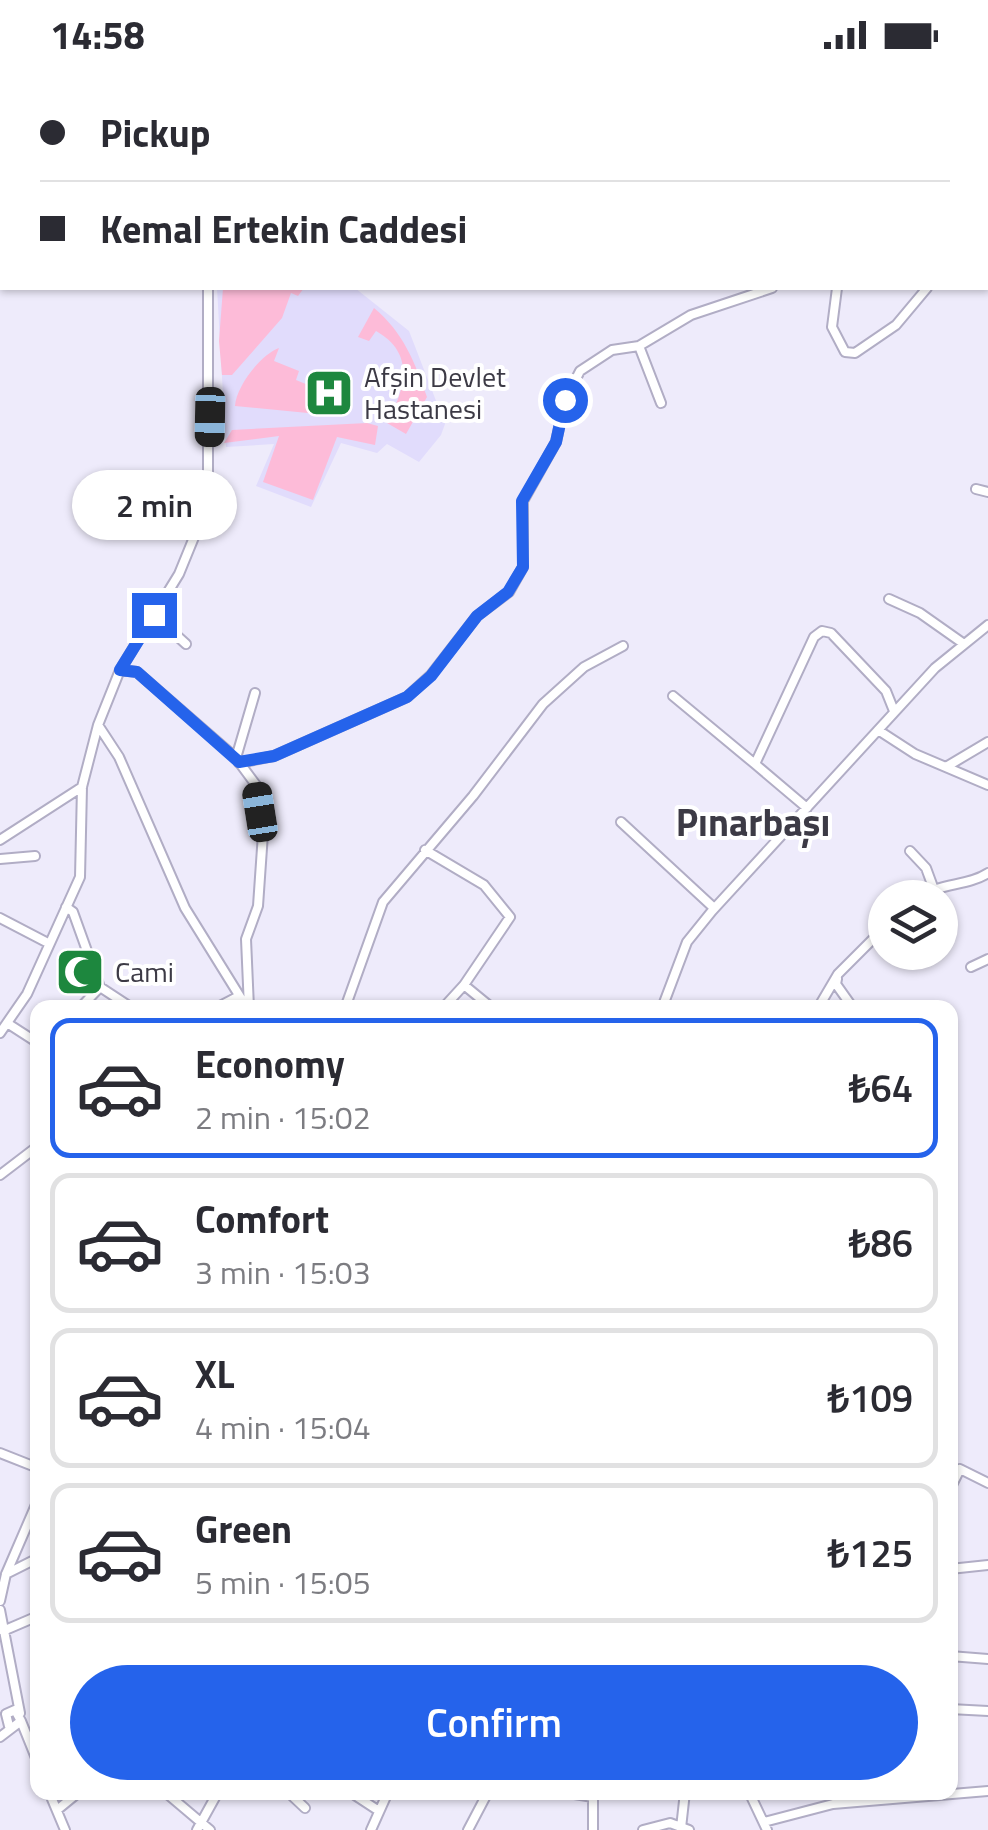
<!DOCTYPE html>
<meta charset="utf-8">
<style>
body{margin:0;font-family:"Titillium Web",sans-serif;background:#f7f7f7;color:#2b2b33;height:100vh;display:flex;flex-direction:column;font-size:38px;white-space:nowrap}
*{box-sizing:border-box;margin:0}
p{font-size:32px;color:#7c7c81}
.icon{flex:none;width:55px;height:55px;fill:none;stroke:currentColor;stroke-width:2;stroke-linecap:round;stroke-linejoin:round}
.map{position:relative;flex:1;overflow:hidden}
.panel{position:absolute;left:30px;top:930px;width:928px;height:800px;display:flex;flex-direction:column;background:#fff;border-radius:20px;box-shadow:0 2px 8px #0004}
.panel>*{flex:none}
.banner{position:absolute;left:0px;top:0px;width:990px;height:220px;box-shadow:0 2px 8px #0004;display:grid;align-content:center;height:220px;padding:0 40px;background:#fff}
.fabs{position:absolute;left:868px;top:810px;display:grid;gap:20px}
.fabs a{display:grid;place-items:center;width:90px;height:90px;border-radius:50%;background:#fff;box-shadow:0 2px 8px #0004;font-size:50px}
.end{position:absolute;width:45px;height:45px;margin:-22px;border:12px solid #2563eb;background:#fff;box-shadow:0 0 0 5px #fff}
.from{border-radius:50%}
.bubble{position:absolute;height:70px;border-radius:35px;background:#fff;box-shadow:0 2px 8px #0004;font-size:32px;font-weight:600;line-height:70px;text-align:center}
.car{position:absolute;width:30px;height:60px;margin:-30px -15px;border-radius:12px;box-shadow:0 0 8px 2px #0007;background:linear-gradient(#222 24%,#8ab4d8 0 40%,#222 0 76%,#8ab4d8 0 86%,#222 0)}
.banner b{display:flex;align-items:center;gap:35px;height:95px;font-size:38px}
.banner b+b{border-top:2px solid #e1e1e2}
.banner i{width:25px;height:25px;background:#2b2b33}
ul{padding:18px 0 0;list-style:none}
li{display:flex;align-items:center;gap:30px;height:140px;margin:0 20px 15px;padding:0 20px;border:5px solid #e1e1e2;border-radius:20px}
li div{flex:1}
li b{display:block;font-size:38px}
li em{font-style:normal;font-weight:600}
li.current{border-color:#2563eb}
li>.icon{width:90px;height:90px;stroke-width:1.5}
.primary-button{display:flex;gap:20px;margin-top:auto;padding:20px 40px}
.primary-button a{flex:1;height:115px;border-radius:60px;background:#2563eb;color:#fff;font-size:40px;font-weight:600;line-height:115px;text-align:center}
.status{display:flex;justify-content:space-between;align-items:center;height:70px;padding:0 50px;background:#fff;direction:ltr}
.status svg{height:28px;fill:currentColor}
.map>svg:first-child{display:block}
</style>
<div class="status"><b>14:58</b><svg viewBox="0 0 49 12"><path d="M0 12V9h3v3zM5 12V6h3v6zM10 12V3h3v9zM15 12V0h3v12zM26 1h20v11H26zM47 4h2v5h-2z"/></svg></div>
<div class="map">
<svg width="988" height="1760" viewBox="0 0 988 1760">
<rect width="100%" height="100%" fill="#eeebfb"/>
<path fill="#e1dcfc" d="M 217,218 L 355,218 L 409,261 L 445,354 L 441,365 L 419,392 L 387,374 L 377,383 L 341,373 L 311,437 L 256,416 L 274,374 L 226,377 Z"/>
<path fill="#fdbbd8" d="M 223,218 L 304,218 L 298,226 L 291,223 L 282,248 L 232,305 L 222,305 L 219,271 Z
M 374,238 C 403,262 415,292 427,327 L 406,364 L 387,353 C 404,321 417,284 376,261 L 369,271 L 358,267 Z
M 279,278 L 274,291 L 299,301 L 296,310 L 345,330 L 318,344 L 235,336 C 236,317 260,285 279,278 Z
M 367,353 L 378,356 L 375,375 L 337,367 L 313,430 L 263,412 L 279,366 L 224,373 L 232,360 Z"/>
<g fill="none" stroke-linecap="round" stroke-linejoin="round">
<g stroke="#b1adc5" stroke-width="12">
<path id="minor" d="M 135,0 L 136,2
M 988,166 L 988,165
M 208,218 L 208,412 L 199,455 L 179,504 L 120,600 L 98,655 L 119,687 L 185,838 L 247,938
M 837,218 L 832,257 L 845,282 L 855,283 L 896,255 L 927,218
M 639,276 L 661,333
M 976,419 L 988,422
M 889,529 L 920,543 L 964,574
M 154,545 L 186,574
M 120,600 L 137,602 L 236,688 L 256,715 L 264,749 L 258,836 L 246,869 L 249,938
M 673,626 L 755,694
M 878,660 L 915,684 L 988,715
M 236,688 L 255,623
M 239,693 L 274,686 L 407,627 L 431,605 L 477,546 L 509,522 L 523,497 L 523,431 L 556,372 L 565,330 L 580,301 L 612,280 L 639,276 L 691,245 L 772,218
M 946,697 L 988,672
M 807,738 L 755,694 L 814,567 L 822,561 L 831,563 L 886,621 L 894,641
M 621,752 L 714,838
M 0,770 L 82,717
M 425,780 L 484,815 L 510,847 L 464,915
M 910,781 L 926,798 L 933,817
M 0,789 L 35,786
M 919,828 C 940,812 966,817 988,803
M 66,837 L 73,842 L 100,917 L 132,938
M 0,848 L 48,873
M 971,897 L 988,889
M 837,909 L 836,914 L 853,938
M 80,938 L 100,917
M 216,938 L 239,926
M 345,938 L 383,832 L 473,726 L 543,634 L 584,597 L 623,576
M 443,938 L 464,915 L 492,938
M 662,938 L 687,872 L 712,841 L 935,598 L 988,555
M 818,938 L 838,904 L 885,857
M 7,953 L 38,973
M 0,963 L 27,924 L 80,807 L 82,717 L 98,655
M 0,1105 L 38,1076
M 0,1383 L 38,1398
M 950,1419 L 960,1399 L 988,1413
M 950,1499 L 988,1495
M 6,1504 L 38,1488
M 0,1531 L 6,1504 L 38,1430
M 0,1540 L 20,1643
M 3,1561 L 38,1546
M 950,1586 L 988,1589
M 950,1639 L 988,1641
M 21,1651 L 38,1693
M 0,1667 L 21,1651 L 15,1640 L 6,1644 L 9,1656
M 49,1722 L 65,1760
M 165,1722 L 210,1760
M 288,1722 L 305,1738
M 350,1722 L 379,1741
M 562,1722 L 593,1727
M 749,1722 L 767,1760
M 57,1740 L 79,1722
M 764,1752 L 833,1734 L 988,1721
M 681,1758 L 685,1722
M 197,1760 L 218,1722
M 371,1760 L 388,1722
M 468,1760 L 488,1722
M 593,1760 L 593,1722
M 643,1760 L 670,1753 L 689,1760"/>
</g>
<use href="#minor" stroke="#fff" stroke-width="8"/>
</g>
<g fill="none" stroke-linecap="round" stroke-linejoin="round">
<path stroke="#2563eb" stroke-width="12" d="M 154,545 L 120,600 L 137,602 L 239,692 L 274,686 L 407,627 L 431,606 L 477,546 L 508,522 L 523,497 L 522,431 L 556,372 L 565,330"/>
</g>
<defs>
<g id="hospital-square" transform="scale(2.5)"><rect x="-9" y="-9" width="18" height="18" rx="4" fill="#1d873e" stroke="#fff"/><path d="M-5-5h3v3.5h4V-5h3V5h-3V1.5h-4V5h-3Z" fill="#fff"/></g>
<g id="mosque-square" transform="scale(2.5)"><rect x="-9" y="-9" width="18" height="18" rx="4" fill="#1d873e" stroke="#fff"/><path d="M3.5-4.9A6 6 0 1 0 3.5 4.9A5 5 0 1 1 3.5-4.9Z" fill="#fff"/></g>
</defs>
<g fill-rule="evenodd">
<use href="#hospital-square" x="329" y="323"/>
<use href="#mosque-square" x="80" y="902"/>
</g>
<g text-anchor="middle" stroke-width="8" stroke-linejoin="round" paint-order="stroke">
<g font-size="28" fill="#3c3a45" stroke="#fff" text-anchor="start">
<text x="364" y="317">Afşin Devlet<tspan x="364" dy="32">Hastanesi</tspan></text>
<text x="115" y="912">Cami</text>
</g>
<g font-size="38" font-weight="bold" fill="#3c3a45" stroke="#fff">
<text x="753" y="766">Pınarbaşı</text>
</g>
</g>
</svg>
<div class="fabs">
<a><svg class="icon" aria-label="layers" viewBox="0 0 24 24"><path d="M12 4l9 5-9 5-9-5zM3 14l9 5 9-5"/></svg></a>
</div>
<i class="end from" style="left:565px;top:330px"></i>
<i class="end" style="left:154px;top:545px"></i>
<div class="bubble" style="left:72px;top:400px;width:165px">2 min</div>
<i class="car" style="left:210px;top:347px;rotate:181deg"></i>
<i class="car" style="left:260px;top:742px;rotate:351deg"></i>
<div class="banner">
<b><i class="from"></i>Pickup</b>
<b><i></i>Kemal Ertekin Caddesi</b>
</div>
<section class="panel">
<ul>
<li class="current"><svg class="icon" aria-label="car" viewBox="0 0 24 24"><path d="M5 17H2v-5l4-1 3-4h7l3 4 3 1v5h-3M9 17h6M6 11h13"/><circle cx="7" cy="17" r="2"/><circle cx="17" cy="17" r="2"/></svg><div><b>Economy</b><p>2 min · 15:02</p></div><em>₺64</em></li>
<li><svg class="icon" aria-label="car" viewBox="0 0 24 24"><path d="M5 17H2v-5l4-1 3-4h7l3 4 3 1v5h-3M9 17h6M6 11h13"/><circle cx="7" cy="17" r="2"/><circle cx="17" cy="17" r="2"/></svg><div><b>Comfort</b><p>3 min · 15:03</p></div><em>₺86</em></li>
<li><svg class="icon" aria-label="car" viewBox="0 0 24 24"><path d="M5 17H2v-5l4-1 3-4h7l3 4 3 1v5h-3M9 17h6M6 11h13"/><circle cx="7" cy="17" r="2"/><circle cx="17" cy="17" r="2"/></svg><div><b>XL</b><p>4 min · 15:04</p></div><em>₺109</em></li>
<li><svg class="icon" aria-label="car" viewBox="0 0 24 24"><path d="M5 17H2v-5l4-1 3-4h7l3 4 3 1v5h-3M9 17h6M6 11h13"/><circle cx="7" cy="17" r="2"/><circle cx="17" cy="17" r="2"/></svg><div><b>Green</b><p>5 min · 15:05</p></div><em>₺125</em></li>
</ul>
<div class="primary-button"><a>Confirm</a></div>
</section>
</div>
